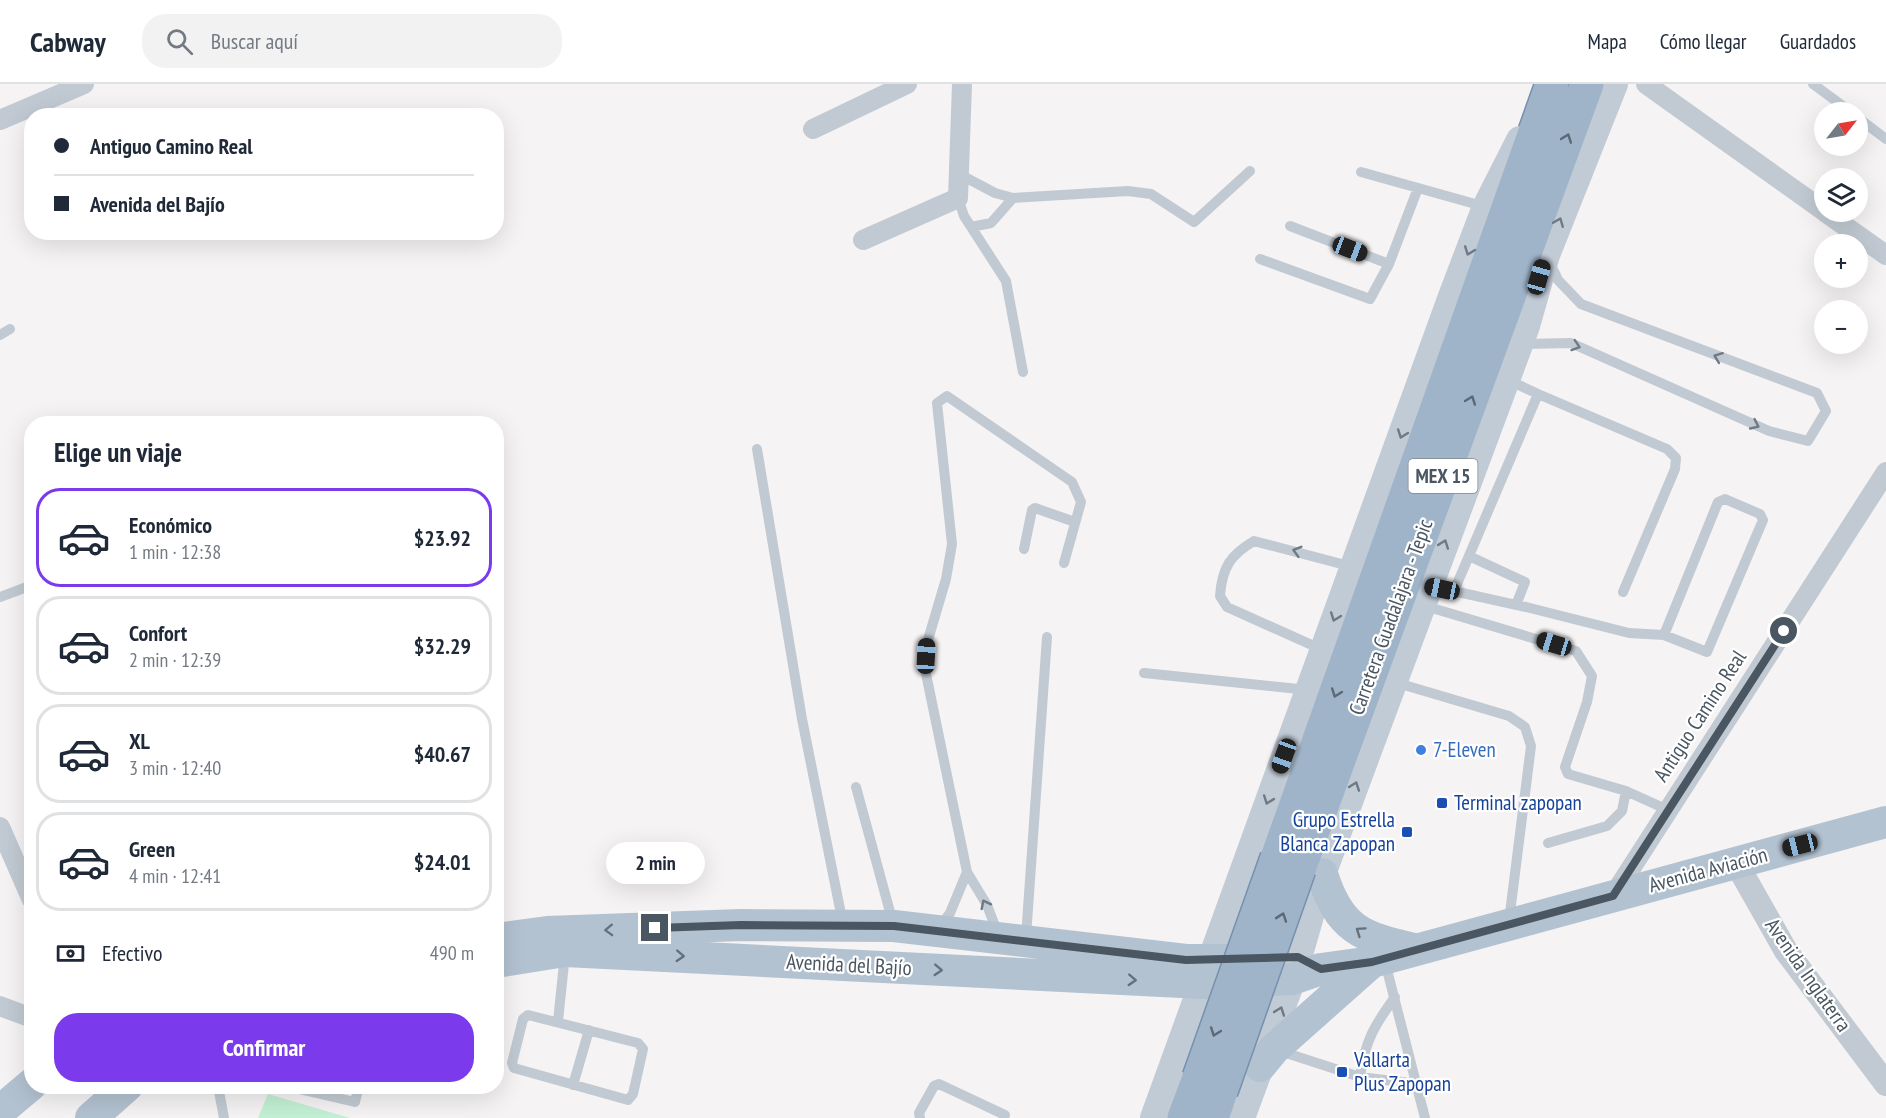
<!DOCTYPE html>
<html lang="es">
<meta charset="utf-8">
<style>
body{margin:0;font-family:"PT Sans Narrow",sans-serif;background:#f2f2f3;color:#1f2937;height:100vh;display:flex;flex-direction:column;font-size:22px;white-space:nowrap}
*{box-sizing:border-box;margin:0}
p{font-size:20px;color:#747a83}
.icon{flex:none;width:33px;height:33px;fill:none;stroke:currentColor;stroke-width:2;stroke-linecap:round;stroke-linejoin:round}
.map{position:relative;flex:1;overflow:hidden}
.drawer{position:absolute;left:24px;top:332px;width:480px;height:678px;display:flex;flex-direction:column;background:#fff;border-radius:24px;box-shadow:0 6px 24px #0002}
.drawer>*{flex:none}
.banner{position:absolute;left:24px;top:24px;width:480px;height:132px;border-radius:24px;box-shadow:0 6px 24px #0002;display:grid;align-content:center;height:132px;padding:0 30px;background:#fff}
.needle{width:39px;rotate:59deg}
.buttons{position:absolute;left:1814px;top:18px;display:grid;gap:12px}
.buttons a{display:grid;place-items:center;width:54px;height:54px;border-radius:50%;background:#fff;box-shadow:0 6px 24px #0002;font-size:30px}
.end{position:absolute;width:27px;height:27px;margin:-14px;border:8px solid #4a5661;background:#fff;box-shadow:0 0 0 3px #fff}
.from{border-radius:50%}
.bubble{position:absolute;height:42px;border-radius:21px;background:#fff;box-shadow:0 6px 24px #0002;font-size:20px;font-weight:600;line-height:42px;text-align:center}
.car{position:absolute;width:18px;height:36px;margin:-18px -9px;border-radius:8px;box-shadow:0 0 4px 2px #0007;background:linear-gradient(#222 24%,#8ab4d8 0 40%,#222 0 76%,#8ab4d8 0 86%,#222 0)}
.banner b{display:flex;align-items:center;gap:21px;height:57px;font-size:22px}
.banner b+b{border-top:2px solid #e0e1e3}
.banner i{width:15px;height:15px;background:#1f2937}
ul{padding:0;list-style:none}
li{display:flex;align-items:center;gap:18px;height:99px;margin:0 12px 9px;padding:0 18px;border:3px solid #e0e1e3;border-radius:24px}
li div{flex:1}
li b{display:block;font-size:22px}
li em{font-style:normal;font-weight:600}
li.active{border-color:#7c3aed}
li>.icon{width:54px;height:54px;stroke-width:1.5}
h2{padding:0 30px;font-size:27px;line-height:72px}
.pay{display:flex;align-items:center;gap:15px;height:66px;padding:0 30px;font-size:22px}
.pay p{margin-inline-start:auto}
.primary-button{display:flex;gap:12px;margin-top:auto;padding:12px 30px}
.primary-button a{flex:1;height:69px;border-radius:24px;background:#7c3aed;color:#fff;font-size:24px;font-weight:600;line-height:69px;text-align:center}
header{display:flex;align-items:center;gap:36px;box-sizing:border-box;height:84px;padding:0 30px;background:#fff;border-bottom:2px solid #e0e1e3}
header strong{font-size:28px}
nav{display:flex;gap:33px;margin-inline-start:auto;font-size:21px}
.search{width:420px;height:54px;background:#f2f2f3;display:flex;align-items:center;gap:15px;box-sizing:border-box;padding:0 21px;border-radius:24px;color:#747a83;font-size:22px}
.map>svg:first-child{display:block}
</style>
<header>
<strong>Cabway</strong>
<div class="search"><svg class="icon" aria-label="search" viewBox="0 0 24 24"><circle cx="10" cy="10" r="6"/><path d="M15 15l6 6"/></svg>Buscar aquí</div>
<nav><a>Mapa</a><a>Cómo llegar</a><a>Guardados</a></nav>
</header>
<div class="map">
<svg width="1886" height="1034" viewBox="0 0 1886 1034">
<rect width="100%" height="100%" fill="#f5f3f3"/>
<path fill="#c3f1d5" d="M 268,1010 L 350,1034 L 258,1034 Z"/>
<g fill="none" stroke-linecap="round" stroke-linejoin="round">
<g stroke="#7690ad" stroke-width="36">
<path id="trunk" d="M 1277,774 L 1552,0
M 1299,785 L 1587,0
M 1184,1034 L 1199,994
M 1212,1034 L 1221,1007"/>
</g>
<path stroke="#c1cad2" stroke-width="10" d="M 1813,0 L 1851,28
M 1857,33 L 1886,55
M 1361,88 L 1486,123
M 959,90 L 995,109 L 1013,114 L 1128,107 L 1151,110 L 1194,138 L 1250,87
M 958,114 L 964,132 L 1006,197 L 1023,288
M 1290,142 L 1389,180 L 1418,104
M 971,143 L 991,139 L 1013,114
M 1260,175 L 1370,215 L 1389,180
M 0,251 L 10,245
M 1522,260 L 1571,259 L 1769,347 L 1808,357 L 1826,327 L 1817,309 L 1581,220 L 1558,196 L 1550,179
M 1506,295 L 1538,310
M 757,365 L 802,635 L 843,840
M 1024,465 L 1032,426 L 1035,424 L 1075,438
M 1469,472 L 1525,498 L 1516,521
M 1431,502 L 1526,523 L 1629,549 L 1664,551 L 1707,568 L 1763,436 L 1760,430 L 1725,415 L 1718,418 L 1664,551
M 1454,507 L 1538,310 L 1667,365 L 1676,374 L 1675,385 L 1623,508
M 0,513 L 32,501
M 1422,521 L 1576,567 L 1592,592 L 1587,618 L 1565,683 L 1568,690 L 1626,707 L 1668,726
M 1323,566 L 1227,523 L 1220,512 C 1222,484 1230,471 1254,457 L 1353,483
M 1144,589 L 1308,606
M 1394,598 L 1509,632 L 1525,643 L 1531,662 L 1509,837
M 856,703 L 893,839
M 1548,759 L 1607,742 L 1622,727 L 1626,707
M 939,844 L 950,829 L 967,788
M 998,850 L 987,821 L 967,788 L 925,585 L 927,559 L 946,495 L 952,460 L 937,319 L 947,312 L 1072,398 L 1081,418 L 1064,479
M 1026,853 L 1047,553
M 1385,878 L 1425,1034
M 528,931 L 638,959 L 643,965 L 633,1010 L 628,1016 L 514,984 L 512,979 L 523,935 Z
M 558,937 L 565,870
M 1280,967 L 1360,993 C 1365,957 1374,942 1395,913
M 1360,993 L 1418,1000
M 573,1001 L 589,946
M 218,1002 L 224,1034
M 286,1002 L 355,1018 L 359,1002
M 920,1034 L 919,1029 L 934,1002 L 939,1000 L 1005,1031"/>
<path stroke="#c1cad2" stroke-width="20" d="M 1646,0 L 1824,127
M 0,36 L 84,0
M 813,45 L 907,0
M 1825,128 L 1886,171
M 863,156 L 958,114 L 962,0
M 0,743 L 32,816
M 1613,812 L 1886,388
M 0,922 L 32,934"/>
<path stroke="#c1cad2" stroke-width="24" d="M 1735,777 L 1786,867 L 1886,1000"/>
<path stroke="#c1cbd6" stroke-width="28" d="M 1154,1034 L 1451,215 L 1486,123 L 1520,56
M 1241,1034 L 1292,895 L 1322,790 L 1526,242 L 1546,171 L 1614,0"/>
<path stroke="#b3c2d1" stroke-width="32" d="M 1322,790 C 1339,845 1361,853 1414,865
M 496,855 L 547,848 L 741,841 L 894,842 L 1186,876 L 1246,876
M 496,878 L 565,867 L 1202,899 L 1292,895 L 1321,885 L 1372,878 L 1886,738
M 1260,982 L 1274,965 L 1372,878
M 0,1027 L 32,1000
M 91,1034 L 127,1002"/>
<use href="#trunk" stroke="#9fb4c9" stroke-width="33"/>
<g stroke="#7690ad" stroke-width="36" stroke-linecap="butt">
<path id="trunk-bridge" d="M 1199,994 L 1277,774
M 1221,1007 L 1299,785"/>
</g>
<use href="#trunk-bridge" stroke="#9fb4c9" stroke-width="33"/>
</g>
<defs><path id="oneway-chevron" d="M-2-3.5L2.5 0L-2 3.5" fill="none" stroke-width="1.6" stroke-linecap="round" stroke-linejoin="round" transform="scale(1.5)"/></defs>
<g stroke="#5b6976">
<use href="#oneway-chevron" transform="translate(1567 54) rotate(-70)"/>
<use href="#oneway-chevron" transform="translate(1471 316) rotate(-70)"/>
<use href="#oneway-chevron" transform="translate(1336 609) rotate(110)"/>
<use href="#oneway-chevron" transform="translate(1282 833) rotate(-71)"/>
<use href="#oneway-chevron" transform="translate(1215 948) rotate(110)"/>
</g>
<g stroke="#6e7984">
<use href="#oneway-chevron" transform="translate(1559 138) rotate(-68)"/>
<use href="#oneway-chevron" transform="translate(1469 167) rotate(111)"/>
<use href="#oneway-chevron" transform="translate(1402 350) rotate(110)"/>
<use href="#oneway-chevron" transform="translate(1444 460) rotate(-70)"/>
<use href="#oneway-chevron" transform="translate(1335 533) rotate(110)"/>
<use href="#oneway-chevron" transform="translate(1355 702) rotate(-70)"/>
<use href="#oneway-chevron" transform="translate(1268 716) rotate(110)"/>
<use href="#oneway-chevron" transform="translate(1280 927) rotate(-70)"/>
</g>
<g stroke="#6e7983">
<use href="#oneway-chevron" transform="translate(1576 262) rotate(18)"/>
<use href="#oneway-chevron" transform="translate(1718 273) rotate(-159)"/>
<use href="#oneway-chevron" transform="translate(1755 341) rotate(25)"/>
<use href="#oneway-chevron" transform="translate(1297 467) rotate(-164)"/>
<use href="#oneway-chevron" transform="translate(985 820) rotate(-117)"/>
</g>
<g stroke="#64717d">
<use href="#oneway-chevron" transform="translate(609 846) rotate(178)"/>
<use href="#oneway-chevron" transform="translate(1360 847) rotate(-145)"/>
<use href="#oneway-chevron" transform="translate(680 872) rotate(3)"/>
<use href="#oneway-chevron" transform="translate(938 886) rotate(3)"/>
<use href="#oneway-chevron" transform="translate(1132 896) rotate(3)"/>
</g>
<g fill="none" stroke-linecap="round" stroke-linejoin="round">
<path stroke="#4a5661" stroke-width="8" d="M 655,844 L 741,841 L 894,842 L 1186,876 L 1298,873 L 1321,885 L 1372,878 L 1613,812 L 1784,547"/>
</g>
<circle fill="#3f7fe0" stroke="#fff" stroke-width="2" cx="1421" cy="666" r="6"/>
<g fill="#1a4fb4" stroke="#fff" stroke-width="2">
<rect x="1436" y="713" width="12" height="12" rx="3"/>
<rect x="1401" y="742" width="12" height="12" rx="3"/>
<rect x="1336" y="982" width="12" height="12" rx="3"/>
</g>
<g text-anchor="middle" stroke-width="4.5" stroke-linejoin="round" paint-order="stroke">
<rect fill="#fff" stroke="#808990" stroke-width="1.5" x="1408.5" y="375" width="69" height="34" rx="4.5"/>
<g font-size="20" font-weight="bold" fill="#4a5661">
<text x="1443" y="399">MEX 15</text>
</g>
<g font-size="21" fill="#4a5661" stroke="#fff">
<text transform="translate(1391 533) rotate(-70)" y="7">Carretera Guadalajara - Tepic</text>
<text transform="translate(1700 632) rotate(-57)" y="7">Antiguo Camino Real</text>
<text transform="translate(1708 786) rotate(-15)" y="7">Avenida Aviación</text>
<text transform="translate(849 881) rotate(3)" y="7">Avenida del Bajío</text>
<text transform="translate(1808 891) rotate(55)" y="7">Avenida Inglaterra</text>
</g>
<g font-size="21" fill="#366cbe" stroke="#fff" text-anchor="start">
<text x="1433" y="673">7-Eleven</text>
</g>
<g font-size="21" fill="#164399" stroke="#fff" text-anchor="start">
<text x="1454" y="726">Terminal zapopan</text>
<text x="1395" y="743" text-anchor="end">Grupo Estrella<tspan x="1395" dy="24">Blanca Zapopan</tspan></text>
<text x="1354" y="983">Vallarta<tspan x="1354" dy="24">Plus Zapopan</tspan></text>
</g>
</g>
</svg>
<div class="buttons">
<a><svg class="needle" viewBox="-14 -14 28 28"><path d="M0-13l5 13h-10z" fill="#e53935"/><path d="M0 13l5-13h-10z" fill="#747a83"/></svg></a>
<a><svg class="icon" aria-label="layers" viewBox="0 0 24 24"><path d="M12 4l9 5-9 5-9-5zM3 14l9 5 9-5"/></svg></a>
<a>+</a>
<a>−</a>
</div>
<i class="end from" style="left:1784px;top:547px"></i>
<i class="end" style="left:655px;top:844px"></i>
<div class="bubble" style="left:606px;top:758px;width:99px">2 min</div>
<i class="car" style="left:1350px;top:165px;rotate:111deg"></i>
<i class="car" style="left:1539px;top:193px;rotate:16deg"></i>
<i class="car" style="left:1442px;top:505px;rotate:282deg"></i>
<i class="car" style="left:1554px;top:560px;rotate:287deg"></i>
<i class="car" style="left:926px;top:572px;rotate:3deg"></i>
<i class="car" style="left:1284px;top:672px;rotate:200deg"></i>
<i class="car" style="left:1800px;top:761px;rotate:256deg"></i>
<div class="banner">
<b><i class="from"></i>Antiguo Camino Real</b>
<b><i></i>Avenida del Bajío</b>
</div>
<section class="drawer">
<h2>Elige un viaje</h2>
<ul>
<li class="active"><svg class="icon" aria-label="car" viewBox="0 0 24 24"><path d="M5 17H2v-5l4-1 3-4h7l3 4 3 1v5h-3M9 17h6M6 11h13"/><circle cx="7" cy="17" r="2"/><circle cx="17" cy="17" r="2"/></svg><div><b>Económico</b><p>1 min · 12:38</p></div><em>$23.92</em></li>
<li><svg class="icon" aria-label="car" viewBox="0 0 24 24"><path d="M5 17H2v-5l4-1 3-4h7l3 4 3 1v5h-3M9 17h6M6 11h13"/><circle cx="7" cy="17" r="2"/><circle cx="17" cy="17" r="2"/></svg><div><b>Confort</b><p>2 min · 12:39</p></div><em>$32.29</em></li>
<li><svg class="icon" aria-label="car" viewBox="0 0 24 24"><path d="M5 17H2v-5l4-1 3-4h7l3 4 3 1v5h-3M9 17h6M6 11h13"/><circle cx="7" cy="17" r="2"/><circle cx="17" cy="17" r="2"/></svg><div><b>XL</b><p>3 min · 12:40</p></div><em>$40.67</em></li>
<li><svg class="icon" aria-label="car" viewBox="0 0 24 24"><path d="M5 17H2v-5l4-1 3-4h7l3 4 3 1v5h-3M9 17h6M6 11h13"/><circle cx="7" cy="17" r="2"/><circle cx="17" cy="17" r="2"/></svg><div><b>Green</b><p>4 min · 12:41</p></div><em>$24.01</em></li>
</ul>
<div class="pay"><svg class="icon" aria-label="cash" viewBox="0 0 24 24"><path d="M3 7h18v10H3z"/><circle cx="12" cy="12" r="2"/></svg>Efectivo<p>490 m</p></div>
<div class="primary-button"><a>Confirmar</a></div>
</section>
</div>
